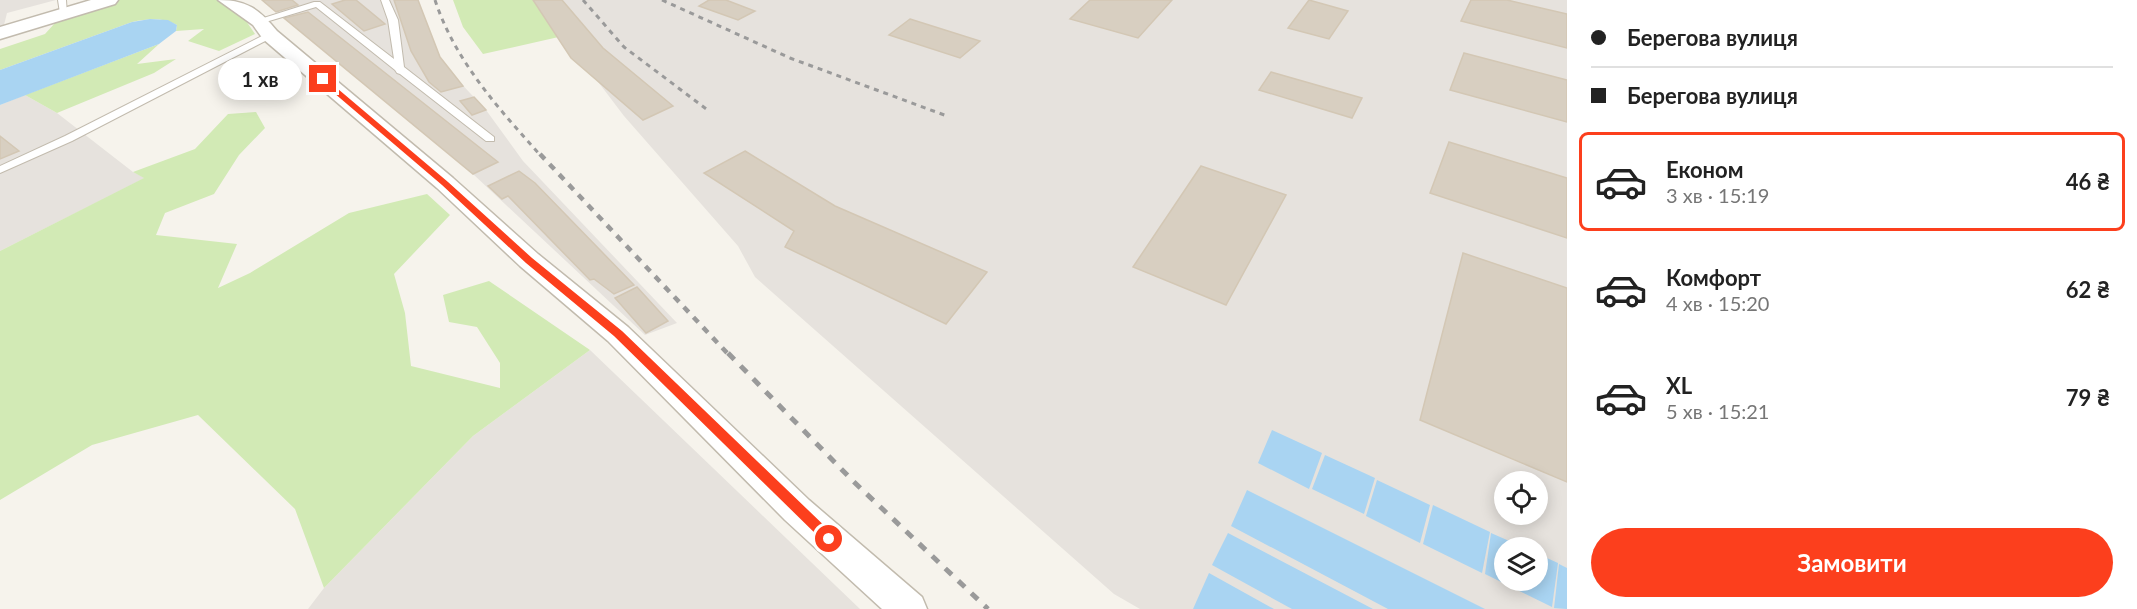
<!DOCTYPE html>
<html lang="uk">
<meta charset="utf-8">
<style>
body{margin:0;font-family:Lato,sans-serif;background:#f6f6f6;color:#222;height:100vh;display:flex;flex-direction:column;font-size:22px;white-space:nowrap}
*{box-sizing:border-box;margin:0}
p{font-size:20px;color:#767676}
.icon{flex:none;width:33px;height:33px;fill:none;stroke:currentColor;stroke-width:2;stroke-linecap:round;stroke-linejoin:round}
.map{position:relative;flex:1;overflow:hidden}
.drawer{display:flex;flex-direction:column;background:#fff;width:570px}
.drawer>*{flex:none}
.hud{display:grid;align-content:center;height:132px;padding:0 24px;background:#fff}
.controls{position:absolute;left:1494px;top:471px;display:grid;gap:12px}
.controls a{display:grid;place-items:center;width:54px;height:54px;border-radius:50%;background:#fff;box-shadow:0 3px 15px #0003;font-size:30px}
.end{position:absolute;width:27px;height:27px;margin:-14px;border:8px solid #fc3f1d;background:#fff;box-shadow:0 0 0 3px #fff}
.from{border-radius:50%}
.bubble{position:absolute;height:42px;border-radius:21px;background:#fff;box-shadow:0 3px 15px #0003;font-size:20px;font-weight:700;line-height:42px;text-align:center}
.hud b{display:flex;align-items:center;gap:21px;height:57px;font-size:22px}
.hud b+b{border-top:2px solid #e0e0e0}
.hud i{width:15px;height:15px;background:#222}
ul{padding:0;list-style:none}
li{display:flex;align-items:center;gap:18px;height:99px;margin:0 12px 9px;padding:0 12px;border:3px solid transparent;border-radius:9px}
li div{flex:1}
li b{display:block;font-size:22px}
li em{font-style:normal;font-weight:700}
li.selected{border-color:#fc3f1d}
li>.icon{width:54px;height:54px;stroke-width:1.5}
.cta{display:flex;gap:12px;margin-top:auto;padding:12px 24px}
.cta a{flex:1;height:69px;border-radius:36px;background:#fc3f1d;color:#fff;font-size:24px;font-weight:700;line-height:69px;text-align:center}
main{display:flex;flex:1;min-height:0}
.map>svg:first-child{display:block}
</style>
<main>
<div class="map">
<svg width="1567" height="609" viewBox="0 0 1567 609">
<rect width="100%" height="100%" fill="#f6f3ec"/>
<path fill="#e6e2dd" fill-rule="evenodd" d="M 0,0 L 56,0 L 7,13 L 4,25 L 0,26 Z
M 262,0 L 418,0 L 440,57 L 454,76 L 486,110 L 523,161 L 677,323 L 645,335 L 473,174 Z
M 536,0 L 1567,0 L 1567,609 L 1140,609 L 1114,594 L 755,277 L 738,246 L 624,116 ZM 1504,482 L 1538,482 L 1538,514 L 1504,514 ZM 1504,548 L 1538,548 L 1538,580 L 1504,580 Z
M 25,95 L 57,113 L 133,172 L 145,178 L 0,251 L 0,105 Z
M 590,350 L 860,609 L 308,609 L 324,588 L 473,436 Z"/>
<path fill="#d2eab5" d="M 109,0 L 227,0 L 233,2 L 255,34 L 219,51 L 188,41 L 204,29 L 176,31 L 177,25 C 162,17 148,19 132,22 L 0,70 L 0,49 L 45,34 L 64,13 Z
M 453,0 L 536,0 L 563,36 L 483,54 L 463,27 Z
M 159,44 L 137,64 L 176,59 L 154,73 L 57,113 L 25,95 Z
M 256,112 L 265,128 L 239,155 L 214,194 L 165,213 L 156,235 L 237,244 L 218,288 L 250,273 L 349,213 L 427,194 L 450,215 L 394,274 L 405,313 L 411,366 L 500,388 L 500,363 L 477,327 L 449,322 L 443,295 L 489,281 L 590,350 L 473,436 L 324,588 L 295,509 L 198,415 L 92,445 L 0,500 L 0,251 L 144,178 L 133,172 L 195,149 L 228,114 Z"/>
<path fill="#a9d4f2" d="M 150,19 L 168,20 L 177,25 L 176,31 L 159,44 L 0,105 L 0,70 L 132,22 Z
M 1272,430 L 1322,453 L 1309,489 L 1258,463 Z
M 1325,455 L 1375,478 L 1364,514 L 1312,489 Z
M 1377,480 L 1430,505 L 1420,543 L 1366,516 Z
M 1247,490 L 1485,609 L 1388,609 L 1231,526 Z
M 1433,505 L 1490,532 L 1482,573 L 1423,544 Z
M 1228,533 L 1373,609 L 1292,609 L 1212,565 Z
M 1491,533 L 1523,547 L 1504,548 L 1504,580 L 1538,580 L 1538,554 L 1558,563 L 1552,607 L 1485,574 Z
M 1559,564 L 1567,568 L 1567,609 L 1554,608 Z
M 1209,573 L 1274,609 L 1193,609 Z"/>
<path fill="#d8cfc1" stroke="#d3c7b4" stroke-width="1.5" d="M 262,0 L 292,0 L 298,5 L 276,12 Z
M 345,0 L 356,0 L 385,24 L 364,31 L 332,4 Z
M 394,0 L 418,0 L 440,57 L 463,86 L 441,92 L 429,82 L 411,51 Z
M 533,0 L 562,0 L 603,48 L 673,106 L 643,120 L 571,58 Z
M 709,0 L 726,0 L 755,11 L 738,20 L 699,6 Z
M 1090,0 L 1172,0 L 1138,38 L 1070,19 Z
M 1309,0 L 1348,11 L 1329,39 L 1288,28 Z
M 1471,0 L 1507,0 L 1567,14 L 1567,48 L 1461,21 Z
M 308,12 L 498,162 L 473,174 L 284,18 Z
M 910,19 L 980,41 L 960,58 L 889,35 Z
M 1464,53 L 1567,80 L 1567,122 L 1450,90 Z
M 1271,72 L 1362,98 L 1352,118 L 1259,90 Z
M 474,97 L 486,110 L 472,115 L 460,101 Z
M 0,136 L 19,151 L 0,159 Z
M 1449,142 L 1567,178 L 1567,238 L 1430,193 Z
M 745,151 L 835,206 L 987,272 L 946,324 L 785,247 L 794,231 L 704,173 Z
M 1201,166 L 1286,195 L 1226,305 L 1133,267 Z
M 519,171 L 535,183 L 634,285 L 614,294 L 594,279 L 590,280 L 508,196 L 502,199 L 488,186 Z
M 1463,253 L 1567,288 L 1567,482 L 1420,420 Z
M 637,287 L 668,321 L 646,333 L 615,298 Z"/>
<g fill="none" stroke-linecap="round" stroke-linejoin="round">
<g stroke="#c2bbae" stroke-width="2">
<path id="lane" d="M 58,0 L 66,0 L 67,15 L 60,13 Z
M 381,0 L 389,0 L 398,20 L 404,67 L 494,137 L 494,141 L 486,141 L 400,74 L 397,73 L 395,70 L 316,7 L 259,24 L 254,21 L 314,2 L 320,2 L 394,59 L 388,20 Z
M 270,32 L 273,33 L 273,37 L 72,141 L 0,173 L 0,166 L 65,136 Z"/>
</g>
<g stroke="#c2bbae" stroke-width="3">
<path id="street" d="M 91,0 L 118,0 L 115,4 L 0,39 L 0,27 Z
M 218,0 C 247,0 259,9 277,31 L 453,178 L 538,254 L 628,327 L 809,500 L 922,597 L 927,609 L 882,609 L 785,520 L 608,341 L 520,266 L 437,188 L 263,39 L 253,25 Z"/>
</g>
<use href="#lane" fill="#fff" fill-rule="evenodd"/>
<use href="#street" fill="#fff" fill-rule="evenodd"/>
<path stroke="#9a9a9a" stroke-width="3" stroke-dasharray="5 5" stroke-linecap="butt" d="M 435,0 C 455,61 499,109 541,156
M 583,0 L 624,47 L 709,111
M 662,0 L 790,58 L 947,116"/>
<path stroke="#9a9a9a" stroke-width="4.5" stroke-dasharray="7 7" stroke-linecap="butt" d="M 540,154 L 729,355"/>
<path stroke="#9a9a9a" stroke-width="5" stroke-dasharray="9 9" stroke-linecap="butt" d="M 728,353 L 853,481 L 988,609"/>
</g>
<path fill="#fc3f1d" d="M 320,78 L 325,78 L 448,182 L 532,258 L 622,331 L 834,535 L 834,543 L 825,543 L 614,336 L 526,263 L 442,185 L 320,81 Z"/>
</svg>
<div class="controls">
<a><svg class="icon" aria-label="locate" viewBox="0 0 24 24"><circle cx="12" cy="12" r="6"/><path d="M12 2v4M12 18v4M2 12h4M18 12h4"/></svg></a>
<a><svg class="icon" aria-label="layers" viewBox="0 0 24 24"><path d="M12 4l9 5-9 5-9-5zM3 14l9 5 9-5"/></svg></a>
</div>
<i class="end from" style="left:829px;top:539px"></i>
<i class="end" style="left:323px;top:79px"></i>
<div class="bubble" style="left:218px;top:58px;width:84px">1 хв</div>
</div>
<section class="drawer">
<div class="hud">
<b><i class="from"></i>Берегова вулиця</b>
<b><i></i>Берегова вулиця</b>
</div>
<ul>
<li class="selected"><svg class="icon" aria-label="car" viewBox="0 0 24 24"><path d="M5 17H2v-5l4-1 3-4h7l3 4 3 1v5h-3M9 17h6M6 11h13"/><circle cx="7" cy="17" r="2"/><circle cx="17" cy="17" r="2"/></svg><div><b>Економ</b><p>3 хв · 15:19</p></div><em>46 ₴</em></li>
<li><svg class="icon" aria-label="car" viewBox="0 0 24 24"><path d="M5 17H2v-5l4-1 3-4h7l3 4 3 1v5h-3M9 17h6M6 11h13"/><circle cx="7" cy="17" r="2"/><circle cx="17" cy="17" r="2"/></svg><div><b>Комфорт</b><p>4 хв · 15:20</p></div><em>62 ₴</em></li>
<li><svg class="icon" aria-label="car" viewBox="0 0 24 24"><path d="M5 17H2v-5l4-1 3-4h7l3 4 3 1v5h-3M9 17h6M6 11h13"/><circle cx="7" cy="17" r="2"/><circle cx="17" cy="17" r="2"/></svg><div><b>XL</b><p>5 хв · 15:21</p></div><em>79 ₴</em></li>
</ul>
<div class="cta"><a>Замовити</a></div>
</section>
</main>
